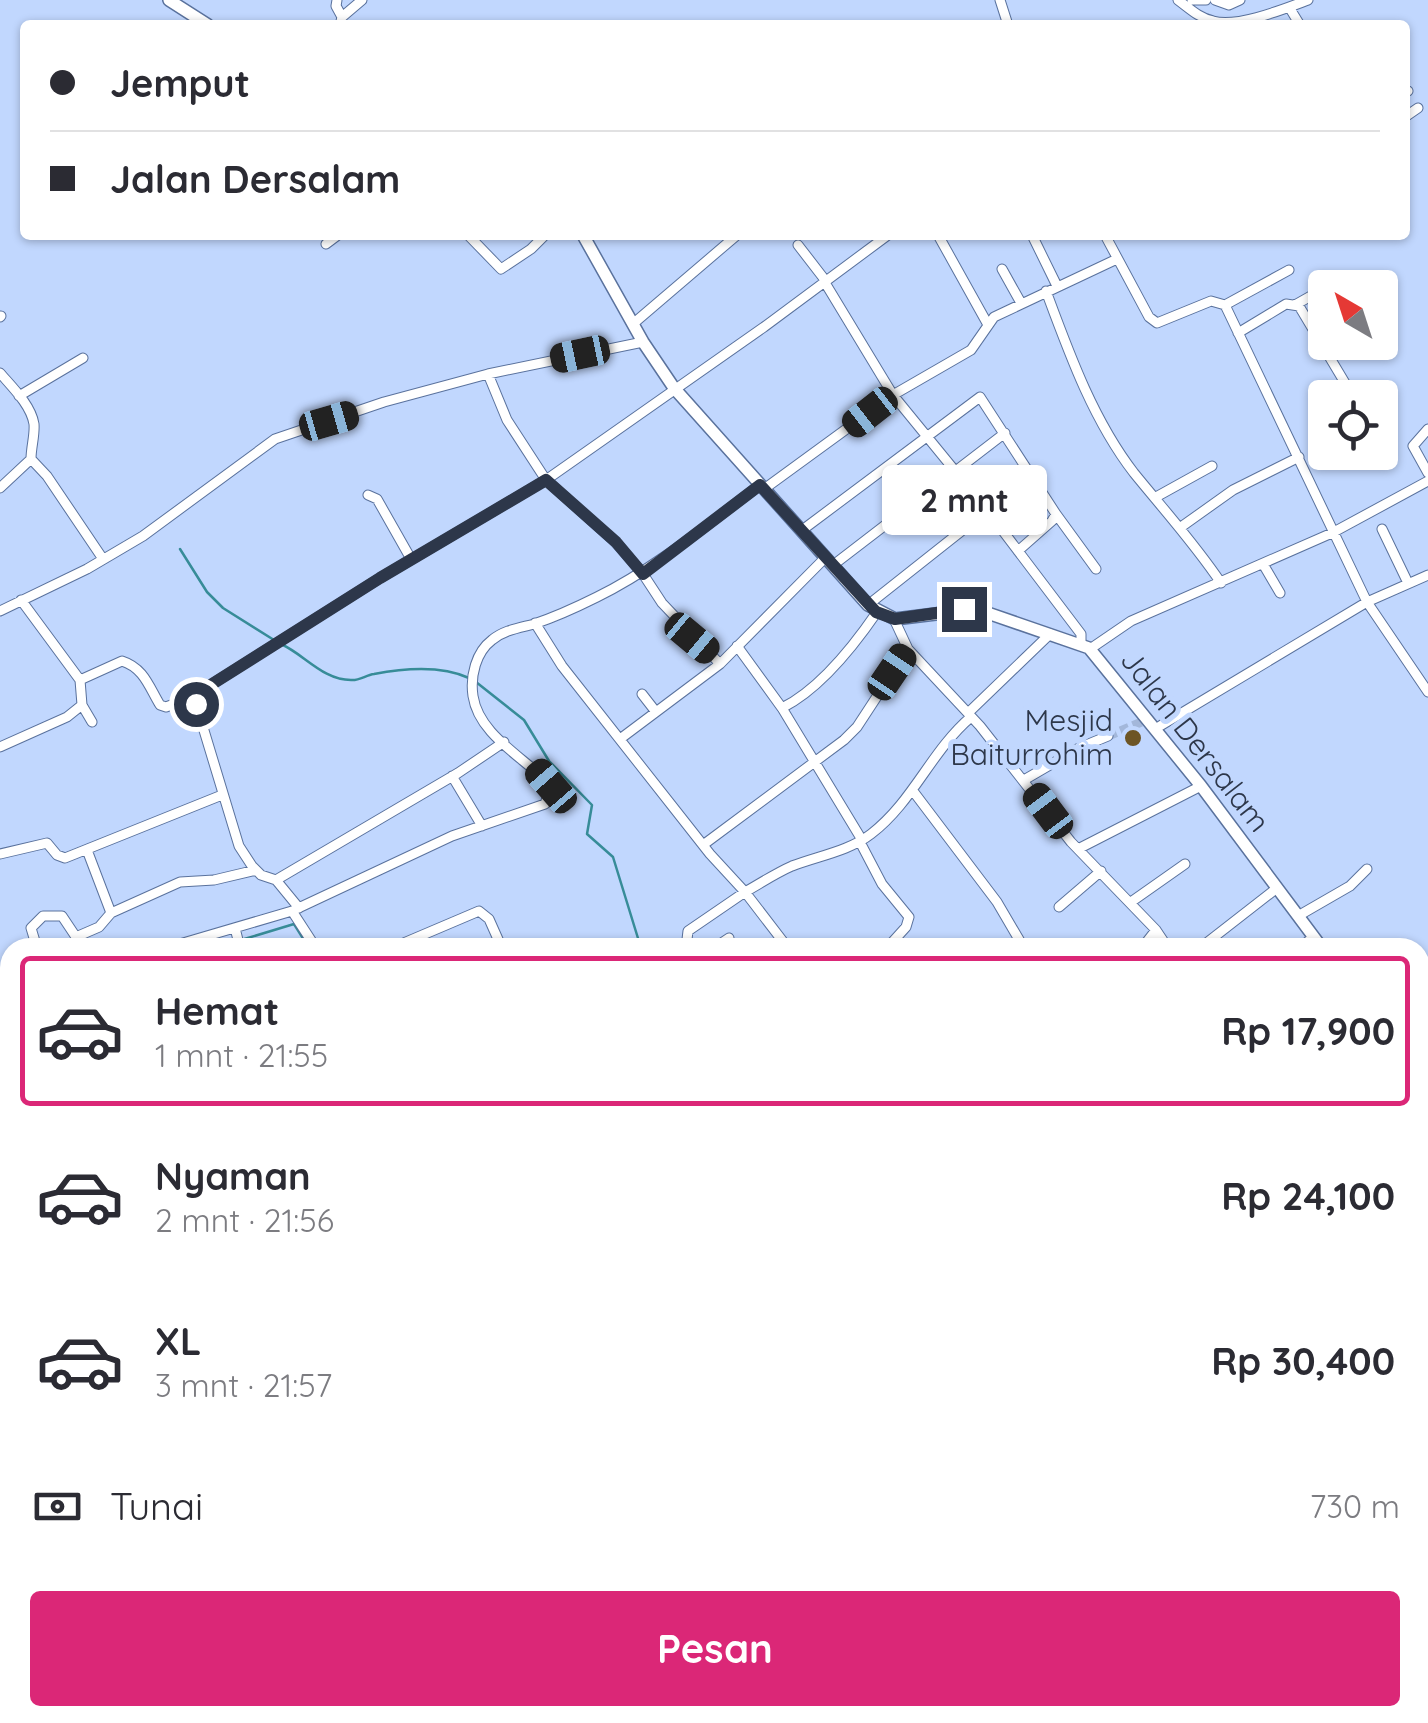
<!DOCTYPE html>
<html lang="id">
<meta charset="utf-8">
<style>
body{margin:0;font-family:Quicksand,sans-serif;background:#f7f7f7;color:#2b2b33;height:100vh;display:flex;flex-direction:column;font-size:38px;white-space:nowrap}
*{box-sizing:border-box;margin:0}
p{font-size:32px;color:#7c7c81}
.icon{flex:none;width:55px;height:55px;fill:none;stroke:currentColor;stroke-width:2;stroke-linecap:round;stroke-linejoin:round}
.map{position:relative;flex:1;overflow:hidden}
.sheet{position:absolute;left:0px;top:938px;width:1430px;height:788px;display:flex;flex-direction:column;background:#fff;border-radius:30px 30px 0 0;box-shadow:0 2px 8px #0004}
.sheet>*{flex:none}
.banner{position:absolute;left:20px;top:20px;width:1390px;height:220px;border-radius:10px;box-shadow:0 2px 8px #0004;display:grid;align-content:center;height:220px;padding:0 30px;background:#fff}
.needle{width:65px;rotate:321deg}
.buttons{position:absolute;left:1308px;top:270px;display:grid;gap:20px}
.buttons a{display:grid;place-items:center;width:90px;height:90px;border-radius:10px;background:#fff;box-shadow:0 2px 8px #0004;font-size:50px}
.end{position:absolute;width:45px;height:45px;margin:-22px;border:12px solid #2d374a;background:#fff;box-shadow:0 0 0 5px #fff}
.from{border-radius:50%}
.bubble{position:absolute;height:70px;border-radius:10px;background:#fff;box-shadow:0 2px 8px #0004;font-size:32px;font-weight:700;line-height:70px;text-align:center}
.car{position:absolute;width:30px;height:60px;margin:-30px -15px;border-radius:12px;box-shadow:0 0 8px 2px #0007;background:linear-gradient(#222 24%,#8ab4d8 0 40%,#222 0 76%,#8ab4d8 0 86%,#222 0)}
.banner b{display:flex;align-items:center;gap:35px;height:95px;font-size:38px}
.banner b+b{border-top:2px solid #e1e1e2}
.banner i{width:25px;height:25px;background:#2b2b33}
ul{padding:18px 0 0;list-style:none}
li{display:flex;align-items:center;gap:30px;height:150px;margin:0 20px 15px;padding:0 10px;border:5px solid transparent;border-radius:10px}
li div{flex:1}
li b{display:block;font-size:38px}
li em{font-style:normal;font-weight:700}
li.selected{border-color:#db2777}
li>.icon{width:90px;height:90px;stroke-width:1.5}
.pay{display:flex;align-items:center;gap:25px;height:110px;padding:0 30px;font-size:38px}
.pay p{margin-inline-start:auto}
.button{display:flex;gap:20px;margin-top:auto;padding:20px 30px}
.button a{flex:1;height:115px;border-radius:10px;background:#db2777;color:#fff;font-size:40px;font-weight:700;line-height:115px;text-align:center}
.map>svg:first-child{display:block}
</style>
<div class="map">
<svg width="1428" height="1723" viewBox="0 0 1428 1723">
<rect width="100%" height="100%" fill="#c1d7fe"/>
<path fill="#c7a460" d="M 0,1583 L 10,1600 L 10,1715 L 74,1715 L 78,1723 L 0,1723 Z"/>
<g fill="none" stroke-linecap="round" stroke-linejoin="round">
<path stroke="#378c98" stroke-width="2.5" d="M 180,549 L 207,592 L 223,608 L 274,640
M 281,644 C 305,655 323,680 351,680 C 359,681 366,675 374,674 C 405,668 441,665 469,678
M 476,682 L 524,720 L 549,761 L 592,805 L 587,834 L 613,857 L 641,948
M 241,940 L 294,924 L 309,948
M 216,948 L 233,942
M 0,1013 L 10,1009
M 1420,1260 L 1428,1259"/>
<path stroke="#a3b7da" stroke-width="9" stroke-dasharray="9 4.5" stroke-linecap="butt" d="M 1108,736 L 1144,721"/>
<g stroke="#5a729d" stroke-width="11">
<path id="minor" d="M 337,0 L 336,6 L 342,17 L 340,25
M 1000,0 L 1008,25
M 1178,0 C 1189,8 1199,18 1213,21 C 1237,28 1284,9 1308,0
M 1192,0 L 1206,0
M 1215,0 L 1229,5 L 1240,0
M 1289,7 L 1300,25
M 342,17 L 362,0
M 1405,92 L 1408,91
M 1405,117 L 1418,108
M 468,235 L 501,269 L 531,249 L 545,235
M 938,235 L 987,323
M 1032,235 L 1057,286
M 1105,235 L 1149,317 L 1157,323 L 1211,301 L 1225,305 L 1367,602 L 1428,692
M 326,244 L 338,235
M 798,245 L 825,280
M 1002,269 L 1021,303
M 824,281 L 893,395 L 987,510 L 1081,634 L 1081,644
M 1046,291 C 1069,353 1093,420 1134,473 C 1164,510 1195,544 1221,583
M 1225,305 L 1289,270
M 1295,305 L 1325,288
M 0,317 L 1,316
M 634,323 L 737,235
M 1238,333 L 1286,304 L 1299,306 L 1354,398
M 0,373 C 12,387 31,405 34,424 C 35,435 31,447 31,459 L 0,488
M 488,374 L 507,420 L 546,480 L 615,542 L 643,574 L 662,603 L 720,664 L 825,558
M 19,396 L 83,358
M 1428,429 L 1413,446 L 1428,473
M 1380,445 L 1381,448
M 31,459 L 47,476 L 103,559
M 764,489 L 893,395 L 971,350 L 994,317 L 1117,259
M 368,495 L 377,499 L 411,559
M 1156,497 L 1212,466
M 1056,514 L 1096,569
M 1181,527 L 1233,490 L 1299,457
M 1382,529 L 1408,583
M 801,531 L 980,397 L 1056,514 L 1052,521 L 1018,551
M 1263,564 L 1280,593
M 832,566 L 1005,433
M 868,605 L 1031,476
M 0,611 L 87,569 L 143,536 L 275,439 L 384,402 L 488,374 L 643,342
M 894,619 L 908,649 L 980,726 L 1071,842 L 1156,930 L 1168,948
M 535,623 L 562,666 L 710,854 L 745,892 C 761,883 776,873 792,866 C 818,856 849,851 871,834 C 913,802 931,751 971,717
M 737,646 L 782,708 C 820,689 853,647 877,612
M 1090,649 L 1131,621 L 1332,533 L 1428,481
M 80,680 L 122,661 C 144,668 149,687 160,705 L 166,707 L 190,698 L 196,704 L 239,846 L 252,866 L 261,875 L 276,880 L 299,908
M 642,694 L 656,712
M 190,698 L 380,578 L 546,480 L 764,327 L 888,235
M 82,705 L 92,722
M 782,708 L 862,840
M 968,713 L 1050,634
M 1155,729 L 1367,602 L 1428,575
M 620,739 L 720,664
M 0,747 L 67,717 L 82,705 L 80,680 L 21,600
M 452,776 L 482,826
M 1024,780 L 1079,748 L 1108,736
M 913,791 L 997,902 L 1024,948
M 860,842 L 882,884 L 909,917 L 906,927 L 887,948
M 703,845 L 844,740 L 857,727 L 908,649
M 1078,849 L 1201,786
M 0,854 L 47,843 L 57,855 L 65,858 L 222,795
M 276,880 L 458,773 L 504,742
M 1131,902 L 1185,864
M 1059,907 L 1101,871
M 292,911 L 452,836 L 545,804 L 551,786 C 526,758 479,736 473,696 C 470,676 476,652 492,640 C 504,630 519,628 534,624 C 555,617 577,607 597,597 C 656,568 708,524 760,485
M 111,913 L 180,882 L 214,880 L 256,870
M 1298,916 L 1350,886 L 1367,869
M 235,928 L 240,948
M 37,948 L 31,928 L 43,916 L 62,916 L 76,937 L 99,927 L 111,913 L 87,850
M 166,948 L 292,911 L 316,948
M 392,948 L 479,911 L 489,919 L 501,946
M 686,948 L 688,931 L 745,892 L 788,948
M 714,948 L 729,938
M 1142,948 L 1156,930
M 1200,948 L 1277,888
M 1299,948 L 1314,937
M 0,995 L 10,992
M 1420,1102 L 1428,1097
M 1420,1712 L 1428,1708
M 138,1715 L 143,1723
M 357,1715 L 360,1723
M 675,1715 L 677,1723
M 798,1715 L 804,1723
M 1031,1715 L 1033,1723
M 1302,1715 L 1306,1723
M 1364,1715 L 1368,1723
M 169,1723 L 173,1720 L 179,1723
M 1215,1723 L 1238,1715
M 1394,1723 L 1412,1715"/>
</g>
<g stroke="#5a729d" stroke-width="14">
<path id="major" d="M 169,0 L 208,25
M 583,235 L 643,342 L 674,388 L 868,605 L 895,619 L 976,609 L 1089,648 L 1201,786 L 1322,948
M 1420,1079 L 1428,1090
M 1420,1189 L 1428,1183
M 708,1723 L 721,1715"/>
</g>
<use href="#minor" stroke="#fff" stroke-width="9"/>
<use href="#major" stroke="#fff" stroke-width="11"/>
</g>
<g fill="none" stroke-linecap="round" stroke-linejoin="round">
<path stroke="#2d374a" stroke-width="12" d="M 196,704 L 190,698 L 380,578 L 546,480 L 616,542 L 643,574 L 760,485 L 876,612 L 895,619 L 964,609"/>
</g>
<circle fill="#6d5525" stroke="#c1d7fe" stroke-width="4" cx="1133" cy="738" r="10"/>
<g text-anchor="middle" stroke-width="10" stroke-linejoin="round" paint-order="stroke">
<g font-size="30" fill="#2d374a" stroke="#c1d7fe" text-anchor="end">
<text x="1113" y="731">Mesjid<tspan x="1113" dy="34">Baiturrohim</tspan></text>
</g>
<g font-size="30" fill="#2d374a" stroke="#c1d7fe">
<text transform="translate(1195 741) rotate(52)" y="10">Jalan Dersalam</text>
</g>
</g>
</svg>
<div class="buttons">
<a><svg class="needle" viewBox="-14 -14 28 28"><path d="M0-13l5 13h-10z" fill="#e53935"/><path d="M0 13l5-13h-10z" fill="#7c7c81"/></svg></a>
<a><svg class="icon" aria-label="locate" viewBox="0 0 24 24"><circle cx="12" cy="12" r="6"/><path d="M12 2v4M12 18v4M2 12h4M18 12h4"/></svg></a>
</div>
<i class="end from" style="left:196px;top:704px"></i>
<i class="end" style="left:964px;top:609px"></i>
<div class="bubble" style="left:882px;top:465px;width:165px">2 mnt</div>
<i class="car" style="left:580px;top:354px;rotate:258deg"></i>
<i class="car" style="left:870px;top:412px;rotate:232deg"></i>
<i class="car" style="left:329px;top:421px;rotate:74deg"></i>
<i class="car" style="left:692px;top:638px;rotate:130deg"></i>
<i class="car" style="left:892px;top:672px;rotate:34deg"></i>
<i class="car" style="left:551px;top:786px;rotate:319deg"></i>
<i class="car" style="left:1048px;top:811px;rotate:323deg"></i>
<div class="banner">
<b><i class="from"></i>Jemput</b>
<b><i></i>Jalan Dersalam</b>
</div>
<section class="sheet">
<ul>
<li class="selected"><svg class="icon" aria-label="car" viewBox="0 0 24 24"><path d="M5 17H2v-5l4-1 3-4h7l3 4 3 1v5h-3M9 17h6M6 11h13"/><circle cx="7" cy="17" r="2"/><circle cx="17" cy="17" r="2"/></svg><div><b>Hemat</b><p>1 mnt · 21:55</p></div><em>Rp 17,900</em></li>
<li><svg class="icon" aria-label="car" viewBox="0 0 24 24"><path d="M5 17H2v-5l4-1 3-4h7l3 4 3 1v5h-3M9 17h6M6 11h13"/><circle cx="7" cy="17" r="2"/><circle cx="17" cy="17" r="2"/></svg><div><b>Nyaman</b><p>2 mnt · 21:56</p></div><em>Rp 24,100</em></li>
<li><svg class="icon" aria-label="car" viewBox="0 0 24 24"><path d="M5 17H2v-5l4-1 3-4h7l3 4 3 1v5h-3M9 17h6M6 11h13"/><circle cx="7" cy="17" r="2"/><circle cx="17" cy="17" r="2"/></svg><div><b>XL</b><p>3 mnt · 21:57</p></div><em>Rp 30,400</em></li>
</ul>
<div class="pay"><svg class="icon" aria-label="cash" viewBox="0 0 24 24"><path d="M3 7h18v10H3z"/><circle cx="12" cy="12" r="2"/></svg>Tunai<p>730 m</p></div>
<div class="button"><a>Pesan</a></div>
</section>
</div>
